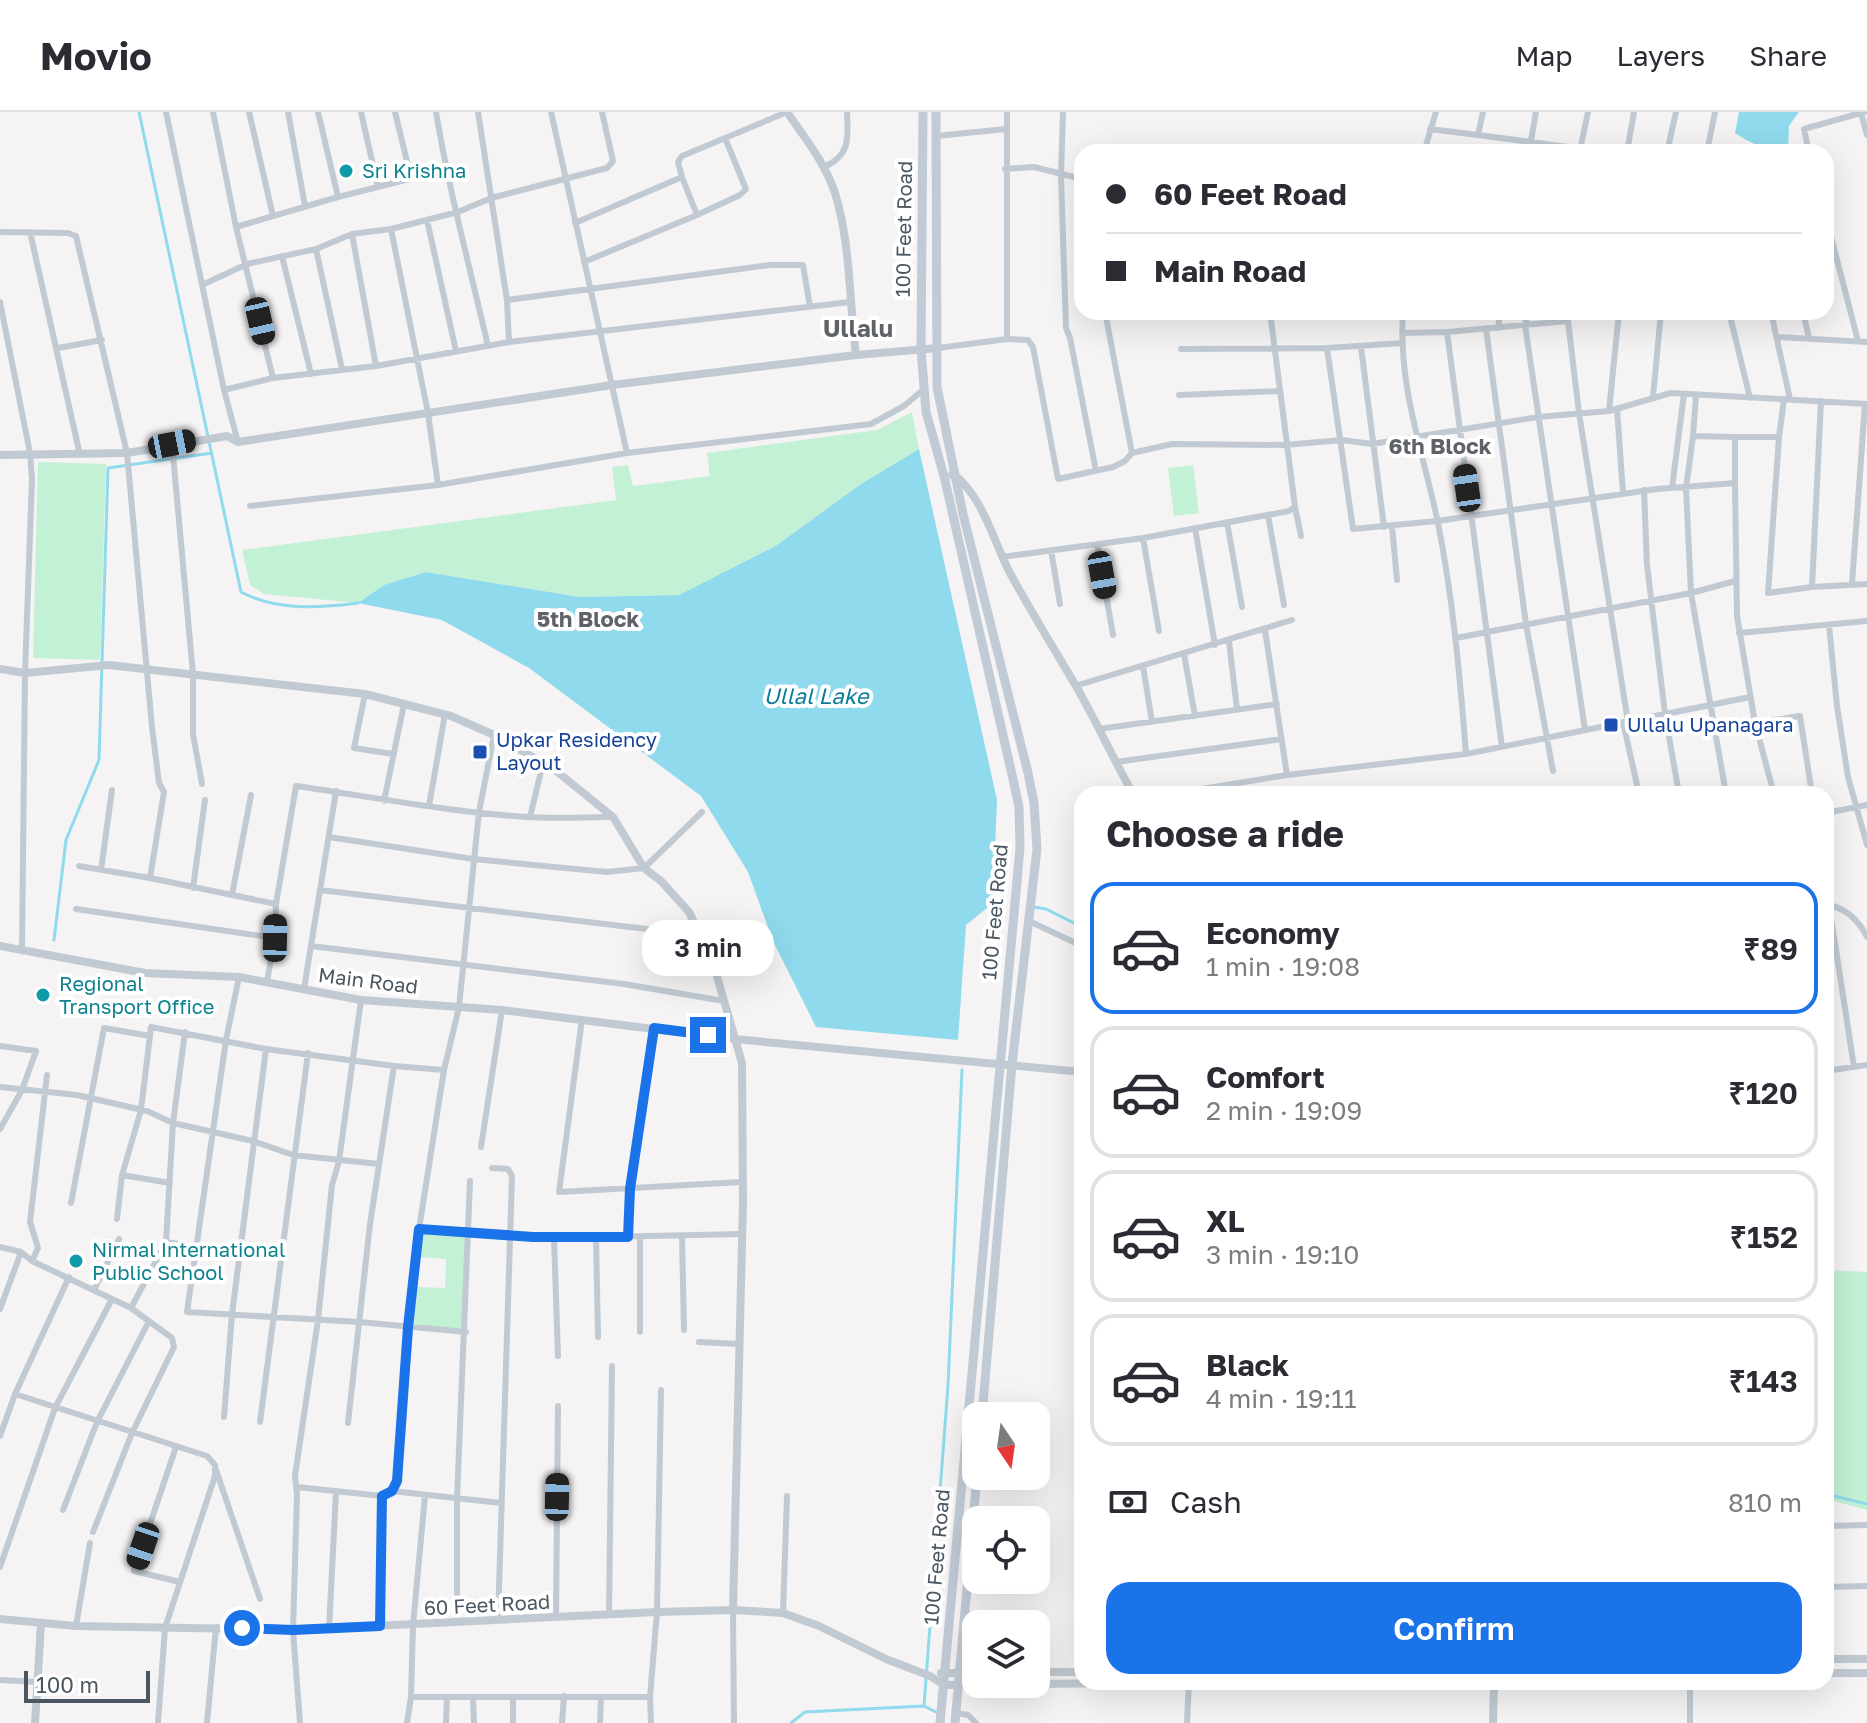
<!DOCTYPE html>
<meta charset="utf-8">
<style>
body{margin:0;font-family:"Golos Text",sans-serif;background:#f7f7f7;color:#2b2b33;height:100vh;display:flex;flex-direction:column;font-size:30px;white-space:nowrap}
*{box-sizing:border-box;margin:0}
p{font-size:26px;color:#7c7c81}
.icon{flex:none;width:44px;height:44px;fill:none;stroke:currentColor;stroke-width:2;stroke-linecap:round;stroke-linejoin:round}
.map{position:relative;flex:1;overflow:hidden}
.panel{position:absolute;left:1074px;top:674px;width:760px;height:904px;display:flex;flex-direction:column;background:#fff;border-radius:24px;box-shadow:0 8px 32px #0002}
.panel>*{flex:none}
.guide{position:absolute;left:1074px;top:32px;width:760px;height:176px;border-radius:24px;box-shadow:0 8px 32px #0002;display:grid;align-content:center;height:176px;padding:0 32px;background:#fff}
.needle{width:52px;rotate:167deg}
.fabs{position:absolute;left:962px;top:1290px;display:grid;gap:16px}
.fabs a{display:grid;place-items:center;width:88px;height:88px;border-radius:16px;background:#fff;box-shadow:0 8px 32px #0002;font-size:40px}
.scale{position:absolute;left:24px;bottom:20px;width:126px;box-sizing:border-box;padding-left:8px;border:4px solid #4a5661;border-top:0;font-size:22px;line-height:28px;white-space:nowrap;color:#4a5661;-webkit-text-stroke:6px #fff;paint-order:stroke}
.end{position:absolute;width:36px;height:36px;margin:-18px;border:10px solid #1a73e8;background:#fff;box-shadow:0 0 0 4px #fff}
.from{border-radius:50%}
.bubble{position:absolute;height:56px;border-radius:24px;background:#fff;box-shadow:0 8px 32px #0002;font-size:26px;font-weight:600;line-height:56px;text-align:center}
.car{position:absolute;width:24px;height:48px;margin:-24px -12px;border-radius:10px;box-shadow:0 0 6px 2px #0007;background:linear-gradient(#222 24%,#8ab4d8 0 40%,#222 0 76%,#8ab4d8 0 86%,#222 0)}
.guide b{display:flex;align-items:center;gap:28px;height:76px;font-size:30px}
.guide b+b{border-top:2px solid #e1e1e2}
.guide i{width:20px;height:20px;background:#2b2b33}
ul{padding:0;list-style:none}
li{display:flex;align-items:center;gap:24px;height:132px;margin:0 16px 12px;padding:0 16px;border:4px solid #e1e1e2;border-radius:24px}
li div{flex:1}
li b{display:block;font-size:30px}
li em{font-style:normal;font-weight:600}
li.current{border-color:#1a73e8}
li>.icon{width:72px;height:72px;stroke-width:1.5}
h2{padding:0 32px;font-size:36px;line-height:96px}
.pay{display:flex;align-items:center;gap:20px;height:88px;padding:0 32px;font-size:30px}
.pay p{margin-inline-start:auto}
.primary-button{display:flex;gap:16px;margin-top:auto;padding:16px 32px}
.primary-button a{flex:1;height:92px;border-radius:24px;background:#1a73e8;color:#fff;font-size:32px;font-weight:600;line-height:92px;text-align:center}
header{display:flex;align-items:center;gap:48px;box-sizing:border-box;height:112px;padding:0 40px;background:#fff;border-bottom:2px solid #e1e1e2}
header strong{font-size:38px}
nav{display:flex;gap:44px;margin-inline-start:auto;font-size:28px}
.map>svg:first-child{display:block}
</style>
<header>
<strong>Movio</strong>
<nav><a>Map</a><a>Layers</a><a>Share</a></nav>
</header>
<div class="map">
<svg width="1867" height="1611" viewBox="0 0 1867 1611">
<rect width="100%" height="100%" fill="#f5f3f3"/>
<path fill="#c3f1d5" d="M 912,300 L 919,337 L 861,372 L 777,433 L 679,483 L 580,485 L 426,460 L 384,473 L 358,491 L 264,482 L 250,473 L 242,438 L 616,388 L 612,355 L 628,353 L 633,374 L 710,364 L 707,341 L 877,318 Z
M 38,350 L 106,352 L 100,548 L 33,546 Z
M 1193,353 L 1199,401 L 1174,404 L 1168,356 Z
M 420,1120 L 469,1124 L 462,1217 L 413,1214 L 416,1175 L 445,1176 L 446,1147 L 418,1145 Z
M 1826,1158 L 1867,1160 L 1867,1398 L 1826,1387 Z"/>
<path fill="#90daee" d="M 1739,0 L 1799,0 L 1789,14 L 1788,36 C 1772,42 1748,30 1735,21 Z
M 919,337 L 997,688 L 993,791 L 966,813 L 958,928 L 816,915 L 773,829 L 748,760 L 701,684 L 529,556 L 442,508 L 358,491 L 384,473 L 426,460 L 580,485 L 679,483 L 777,433 L 861,372 Z"/>
<g fill="none" stroke-linecap="round" stroke-linejoin="round">
<path stroke="#90daee" stroke-width="3" d="M 139,0 L 241,480 C 277,499 319,496 358,491
M 993,791 L 999,788
M 1034,795 L 1046,797 L 1082,815
M 54,828 L 66,728 L 99,648 L 108,356 L 212,341
M 1826,1382 L 1867,1392
M 924,1594 L 938,1601
M 791,1611 L 805,1600 L 924,1594 L 948,1273 L 962,958"/>
<path stroke="#c1cad2" stroke-width="6" d="M 166,0 L 224,278 L 238,330
M 213,0 L 236,115 L 273,266
M 249,0 L 273,104
M 288,0 L 305,94
M 318,0 L 338,85
M 361,0 L 378,75
M 395,0 L 411,66
M 436,0 C 449,79 470,156 488,234
M 478,0 L 507,188 L 509,230
M 551,0 L 627,341
M 1007,0 L 1007,227 L 1028,228 L 1033,235 L 1058,367 L 1113,355 L 1125,349 L 1132,341 L 1172,332 L 1285,333 L 1342,328 L 1372,332 L 1538,305 L 1609,299 L 1671,281 L 1867,292
M 1063,0 L 1061,64 L 1066,216 L 1070,226 L 1096,359
M 1483,0 L 1478,23 L 1606,40
M 1861,1 L 1867,23
M 1430,17 L 1478,23
M 936,24 L 1006,17
M 1580,38 L 1588,0
M 1424,40 L 1436,0
M 1529,40 L 1536,0
M 1627,40 L 1634,0
M 1667,40 L 1676,0
M 1707,40 L 1715,0
M 1809,40 L 1804,17 L 1864,0
M 824,55 C 851,43 848,26 847,0
M 1005,57 L 1034,55 L 1082,67
M 682,65 L 678,50 L 682,44 L 787,0
M 697,103 L 740,83 L 746,77 L 725,26
M 1826,105 L 1858,229
M 427,108 L 456,239
M 575,111 L 682,65 L 697,103 L 584,150
M 236,115 L 338,85 L 445,58
M 391,117 L 428,301 L 438,373
M 0,120 L 68,121 L 76,124 L 127,341 L 152,615 L 159,671 L 164,680 L 150,766
M 30,120 L 80,343
M 352,122 L 376,254
M 316,137 L 342,257
M 282,144 L 311,262
M 202,173 L 247,152 L 316,137 L 352,122 L 391,117 L 458,100 L 491,86 L 607,56 L 613,49 L 602,0
M 507,188 L 770,153 L 803,153 L 810,195
M 0,190 L 30,341 L 32,367 L 25,561 L 22,838
M 1105,200 L 1132,341
M 1403,200 C 1398,275 1423,339 1438,411 C 1453,487 1460,565 1466,642
M 1528,200 L 1525,213 L 1585,618
M 1729,200 L 1750,286
M 1771,200 L 1790,287
M 1803,200 L 1809,226
M 1568,209 L 1579,301 L 1628,610
M 1498,216 L 1500,200
M 1486,217 L 1526,512 L 1553,659
M 1447,220 L 1502,635
M 1402,221 L 1447,220 L 1568,209 L 1570,200
M 1777,225 L 1867,230
M 1361,235 L 1384,415
M 58,236 L 102,228
M 938,236 L 1007,227
M 1327,236 L 1353,417 L 1437,409 L 1657,377 L 1735,371 L 1737,504 L 1755,611 L 1800,604 L 1812,682
M 1181,237 L 1327,236 L 1403,231
M 224,278 L 273,266 L 376,254 L 509,230 L 850,190
M 1179,283 L 1280,279
M 1653,285 L 1661,200
M 1784,287 L 1779,325 L 1768,481 L 1812,475 L 1867,472
M 1617,297 L 1623,381
M 1609,299 L 1619,200
M 1693,324 L 1696,283
M 1735,325 L 1779,325
M 172,332 L 193,562 L 193,622 L 202,672
M 1672,376 L 1684,282
M 1644,378 L 1647,453 L 1665,602 L 1679,682
M 250,394 L 438,373 L 627,341 L 871,312 L 904,294 L 924,277
M 1295,395 L 1301,424
M 1268,403 L 1284,493
M 1227,410 L 1242,495
M 1392,414 L 1397,468
M 1195,416 L 1215,533
M 1143,426 L 1159,519
M 1097,432 L 1113,523
M 1051,438 L 1060,492
M 1002,445 L 1143,426 L 1289,399 L 1295,395 L 1270,200
M 1852,472 L 1865,292
M 1812,475 L 1821,289
M 1829,513 L 1837,594 L 1848,665 L 1867,733
M 1265,518 L 1287,663
M 1739,521 L 1867,509
M 1456,526 L 1691,481 L 1735,469
M 1229,529 L 1237,597
M 1184,542 L 1195,604
M 1143,554 L 1152,610
M 1075,574 L 1292,508
M 365,582 L 354,636 L 393,642
M 1623,610 L 1639,682
M 1755,611 L 1774,682
M 1099,617 L 1277,592
M 1116,650 L 1282,627
M 1171,682 L 1287,663 L 1466,642 L 1750,585
M 1726,682 L 1691,481 L 1686,376 L 1693,324 L 1735,325 L 1735,371
M 384,689 L 404,592
M 429,694 L 445,602
M 1826,701 L 1867,693
M 530,705 L 543,651
M 329,725 L 473,747 L 607,760 L 644,756 L 702,700
M 79,754 L 150,766 L 276,792
M 101,758 L 112,678
M 1826,773 L 1854,955
M 193,776 L 205,688
M 320,778 L 697,823
M 232,783 L 251,683
M 1829,793 C 1847,797 1859,809 1867,825
M 76,797 L 275,826
M 1029,809 L 1082,834
M 311,834 L 624,872 L 724,889
M 239,865 L 226,928 L 187,1200 L 360,1210 L 466,1220
M 267,869 L 275,826 L 276,792 L 296,674 C 373,685 449,700 527,705 C 556,707 585,705 613,705
M 304,877 L 336,679
M 582,907 L 559,1080 L 742,1070
M 0,934 L 36,939 L 22,978 L 0,1017
M 1826,959 L 1867,953
M 0,975 L 77,983 L 147,999 L 173,1011 L 253,1029 L 293,1043 L 379,1052
M 481,1035 L 502,898
M 492,1056 L 508,1057 L 512,1064 L 498,1508
M 122,1063 L 170,1071
M 71,1091 L 104,916 L 150,924
M 117,1107 L 122,1063 L 141,998 L 151,915 L 266,937 L 394,954 L 444,958
M 419,1117 L 554,1126 L 742,1122
M 682,1124 L 684,1218
M 596,1125 L 598,1225
M 628,1125 L 630,1077 L 654,916
M 640,1125 L 640,1220
M 554,1126 L 558,1244
M 166,1130 L 198,1135
M 0,1135 L 21,1140 L 32,1149 L 131,1196 L 172,1226 L 174,1235 L 132,1321 L 93,1420
M 32,1149 L 38,1136 L 30,1110 L 47,963
M 94,1178 L 119,1127
M 131,1196 L 166,1130 L 173,1011 L 185,920
M 0,1197 L 21,1140
M 699,1230 L 739,1232
M 15,1282 L 207,1344 L 215,1353 L 215,1364 L 165,1516 L 158,1611
M 224,1305 L 232,1202 L 266,937
M 260,1310 L 308,941
M 348,1311 L 370,1112 L 394,954
M 0,1324 L 15,1282 L 69,1165
M 176,1335 L 134,1459 L 180,1470
M 216,1358 L 260,1487
M 297,1375 L 382,1384 L 392,1379 L 397,1369 L 419,1117 L 444,958 L 459,895 L 479,700 L 494,623
M 392,1379 L 501,1391
M 63,1398 L 97,1310 L 149,1209
M 1826,1414 L 1867,1413
M 0,1455 L 55,1296 L 112,1187
M 1826,1475 L 1867,1474
M 733,1498 L 734,1611
M 783,1501 L 787,1384
M 609,1503 L 612,1254
M 556,1505 L 558,1294
M 457,1510 L 457,1387 L 470,1069
M 1011,1512 L 1016,1504
M 76,1514 L 90,1431
M 380,1514 L 382,1384
M 329,1517 L 336,1380
M 0,1568 L 37,1570
M 1690,1570 L 1690,1611
M 411,1585 L 650,1585
M 473,1586 L 474,1611
M 513,1586 L 513,1611
M 956,1601 L 968,1603 L 976,1611
M 207,1611 L 216,1515
M 300,1611 L 293,1518 L 297,1383 L 295,1364 L 318,1208 L 332,1073 L 339,1049 L 361,888
M 407,1611 L 411,1585 L 413,1513 L 425,1384
M 446,1611 L 447,1585
M 562,1611 L 564,1584
M 600,1611 L 601,1585
M 651,1611 L 650,1585 L 657,1500 L 661,1278
M 1187,1611 L 1189,1570"/>
<path stroke="#c1cad2" stroke-width="8" d="M 787,0 C 805,26 825,51 835,81 C 851,133 849,189 856,243 L 938,236
M 0,343 L 127,341 L 227,324 L 238,330 L 612,273 L 856,243
M 952,363 L 955,363 C 985,389 993,429 1011,463 C 1032,501 1054,537 1076,574 C 1096,609 1113,646 1133,682
M 0,557 L 25,561 L 109,553 L 365,582 L 451,604 L 494,623 L 555,658 L 613,705 L 644,756 L 661,769 L 689,800 L 714,854 L 742,951 L 743,1091 L 733,1498
M 0,834 L 145,861 L 239,865 L 361,888 L 502,898 L 734,927 L 1082,960
M 0,1507 L 76,1514 L 293,1518 L 657,1500 L 733,1498 L 783,1501 L 819,1514 L 886,1547 L 930,1564 L 944,1573 L 1194,1570
M 1826,1547 L 1867,1547
M 1036,1560 L 1082,1560
M 941,1561 L 976,1561
M 1826,1561 L 1867,1561
M 35,1611 L 41,1512
M 1493,1611 L 1494,1570"/>
<path stroke="#c1cbd6" stroke-width="9" d="M 923,0 L 921,237 L 926,300 L 944,364 L 1013,667 L 1019,695 L 1020,736 L 940,1611
M 936,0 L 937,275 L 963,402 L 1028,661 L 1034,691 L 1037,737 L 1012,952 L 982,1304
M 955,1611 L 977,1364"/>
</g>
<g fill="none" stroke-linecap="round" stroke-linejoin="round">
<path stroke="#1a73e8" stroke-width="10" d="M 242,1516 L 293,1518 L 380,1514 L 382,1384 L 392,1379 L 397,1369 L 408,1215 L 419,1117 L 533,1125 L 628,1125 L 630,1077 L 654,916 L 708,923"/>
</g>
<g fill="#0f9aa8" stroke="#fff" stroke-width="3">
<circle cx="346" cy="59" r="8"/>
<circle cx="43" cy="883" r="8"/>
<circle cx="76" cy="1149" r="8"/>
</g>
<g fill="#1a4fb4" stroke="#fff" stroke-width="3">
<rect x="1603" y="605" width="16" height="16" rx="4"/>
<rect x="472" y="632" width="16" height="16" rx="4"/>
</g>
<g text-anchor="middle" stroke-width="8" stroke-linejoin="round" paint-order="stroke">
<g font-size="20" fill="#0d838f" stroke="#fff" text-anchor="start">
<text x="362" y="66">Sri Krishna</text>
<text x="59" y="879">Regional<tspan x="59" dy="23">Transport Office</tspan></text>
<text x="92" y="1145">Nirmal International<tspan x="92" dy="23">Public School</tspan></text>
</g>
<g font-size="20" fill="#4a5661" stroke="#fff">
<text transform="translate(904 117) rotate(-89)" y="7">100 Feet Road</text>
<text transform="translate(995 800) rotate(-85)" y="7">100 Feet Road</text>
<text transform="translate(368 869) rotate(7)" y="7">Main Road</text>
<text transform="translate(937 1445) rotate(-85)" y="7">100 Feet Road</text>
<text transform="translate(487 1493) rotate(-3)" y="7">60 Feet Road</text>
</g>
<g font-size="20" fill="#164399" stroke="#fff" text-anchor="start">
<text x="1627" y="620">Ullalu Upanagara</text>
<text x="496" y="635">Upkar Residency<tspan x="496" dy="23">Layout</tspan></text>
</g>
<g font-size="22" font-weight="bold" fill="#5f6368" stroke="#fff">
<text x="1440" y="342">6th Block</text>
<text x="588" y="515">5th Block</text>
</g>
<g font-size="22" font-style="italic" fill="#0c7c9b" stroke="#fff">
<text x="816" y="592">Ullal Lake</text>
</g>
<g font-size="24" font-weight="bold" fill="#5f6368" stroke="#fff">
<text x="858" y="225">Ullalu</text>
</g>
</g>
</svg>
<div class="fabs">
<a><svg class="needle" viewBox="-14 -14 28 28"><path d="M0-13l5 13h-10z" fill="#e53935"/><path d="M0 13l5-13h-10z" fill="#7c7c81"/></svg></a>
<a><svg class="icon" aria-label="locate" viewBox="0 0 24 24"><circle cx="12" cy="12" r="6"/><path d="M12 2v4M12 18v4M2 12h4M18 12h4"/></svg></a>
<a><svg class="icon" aria-label="layers" viewBox="0 0 24 24"><path d="M12 4l9 5-9 5-9-5zM3 14l9 5 9-5"/></svg></a>
</div>
<div class="scale">100 m</div>
<i class="end from" style="left:242px;top:1516px"></i>
<i class="end" style="left:708px;top:923px"></i>
<div class="bubble" style="left:642px;top:808px;width:132px">3 min</div>
<i class="car" style="left:260px;top:209px;rotate:167deg"></i>
<i class="car" style="left:172px;top:332px;rotate:79deg"></i>
<i class="car" style="left:1467px;top:376px;rotate:352deg"></i>
<i class="car" style="left:1102px;top:463px;rotate:170deg"></i>
<i class="car" style="left:275px;top:826px;rotate:1deg"></i>
<i class="car" style="left:557px;top:1385px;rotate:1deg"></i>
<i class="car" style="left:143px;top:1434px;rotate:199deg"></i>
<div class="guide">
<b><i class="from"></i>60 Feet Road</b>
<b><i></i>Main Road</b>
</div>
<section class="panel">
<h2>Choose a ride</h2>
<ul>
<li class="current"><svg class="icon" aria-label="car" viewBox="0 0 24 24"><path d="M5 17H2v-5l4-1 3-4h7l3 4 3 1v5h-3M9 17h6M6 11h13"/><circle cx="7" cy="17" r="2"/><circle cx="17" cy="17" r="2"/></svg><div><b>Economy</b><p>1 min · 19:08</p></div><em>₹89</em></li>
<li><svg class="icon" aria-label="car" viewBox="0 0 24 24"><path d="M5 17H2v-5l4-1 3-4h7l3 4 3 1v5h-3M9 17h6M6 11h13"/><circle cx="7" cy="17" r="2"/><circle cx="17" cy="17" r="2"/></svg><div><b>Comfort</b><p>2 min · 19:09</p></div><em>₹120</em></li>
<li><svg class="icon" aria-label="car" viewBox="0 0 24 24"><path d="M5 17H2v-5l4-1 3-4h7l3 4 3 1v5h-3M9 17h6M6 11h13"/><circle cx="7" cy="17" r="2"/><circle cx="17" cy="17" r="2"/></svg><div><b>XL</b><p>3 min · 19:10</p></div><em>₹152</em></li>
<li><svg class="icon" aria-label="car" viewBox="0 0 24 24"><path d="M5 17H2v-5l4-1 3-4h7l3 4 3 1v5h-3M9 17h6M6 11h13"/><circle cx="7" cy="17" r="2"/><circle cx="17" cy="17" r="2"/></svg><div><b>Black</b><p>4 min · 19:11</p></div><em>₹143</em></li>
</ul>
<div class="pay"><svg class="icon" aria-label="cash" viewBox="0 0 24 24"><path d="M3 7h18v10H3z"/><circle cx="12" cy="12" r="2"/></svg>Cash<p>810 m</p></div>
<div class="primary-button"><a>Confirm</a></div>
</section>
</div>
